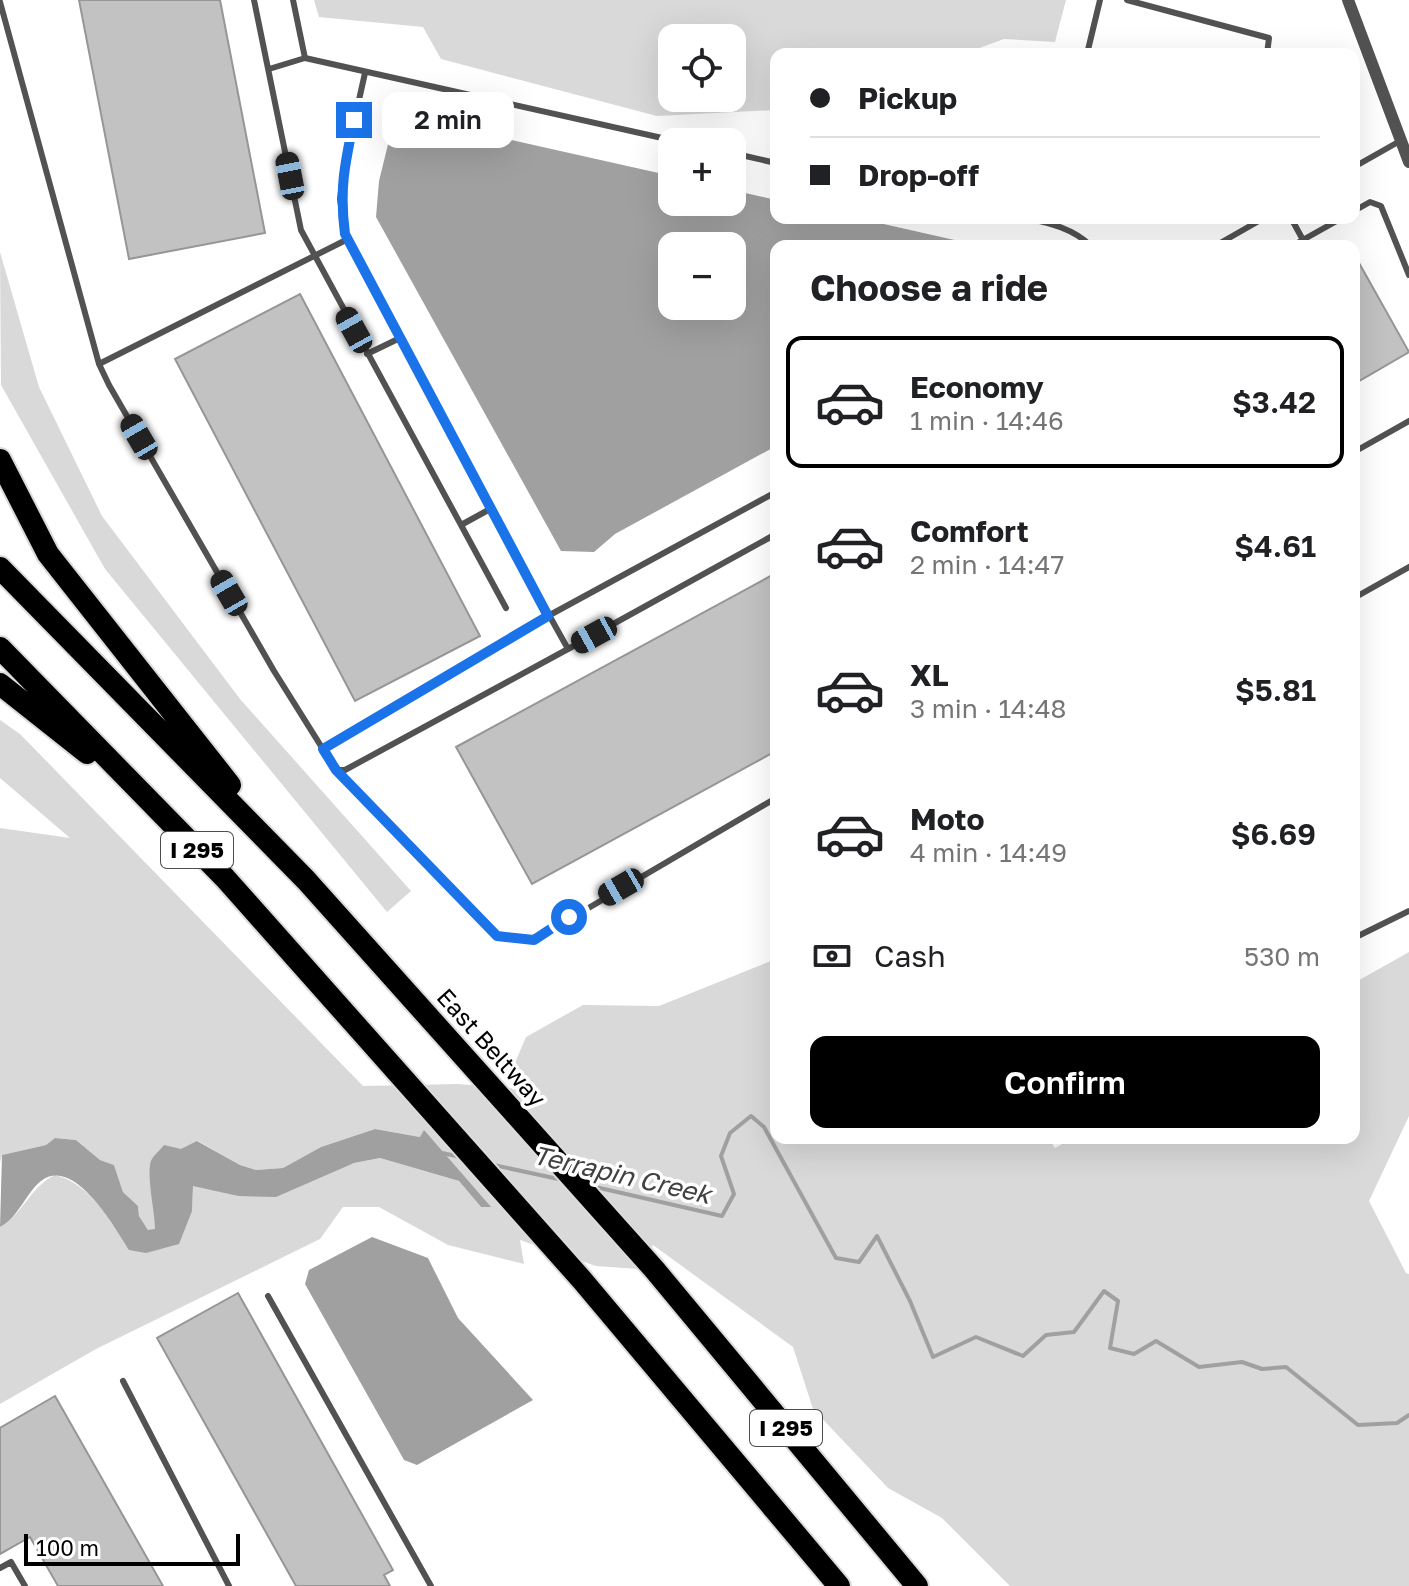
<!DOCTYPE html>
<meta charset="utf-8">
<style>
body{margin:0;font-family:"Golos Text",sans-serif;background:#f2f2f2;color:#202124;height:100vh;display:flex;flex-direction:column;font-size:30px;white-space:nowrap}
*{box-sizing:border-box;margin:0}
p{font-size:26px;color:#757577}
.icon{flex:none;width:44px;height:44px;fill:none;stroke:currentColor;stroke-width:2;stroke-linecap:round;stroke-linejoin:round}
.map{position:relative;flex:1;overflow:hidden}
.panel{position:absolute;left:770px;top:240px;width:590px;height:904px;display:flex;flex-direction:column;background:#fff;border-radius:16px;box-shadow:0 8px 32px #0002}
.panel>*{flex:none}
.guide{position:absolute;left:770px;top:48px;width:590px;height:176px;border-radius:16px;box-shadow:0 8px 32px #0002;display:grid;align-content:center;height:176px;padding:0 40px;background:#fff}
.fabs{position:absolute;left:658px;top:24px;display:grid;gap:16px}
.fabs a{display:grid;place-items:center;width:88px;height:88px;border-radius:16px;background:#fff;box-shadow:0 8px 32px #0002;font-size:40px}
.scale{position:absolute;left:24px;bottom:20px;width:216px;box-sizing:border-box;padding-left:8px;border:4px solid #000;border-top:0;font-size:22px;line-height:28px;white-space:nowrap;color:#000;-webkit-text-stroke:6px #fff;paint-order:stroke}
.end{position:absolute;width:36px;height:36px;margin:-18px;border:10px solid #1a73e8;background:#fff;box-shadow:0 0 0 4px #fff}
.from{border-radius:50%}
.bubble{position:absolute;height:56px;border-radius:16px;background:#fff;box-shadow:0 8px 32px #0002;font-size:26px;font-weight:600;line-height:56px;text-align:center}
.car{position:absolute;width:24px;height:48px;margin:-24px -12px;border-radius:10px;box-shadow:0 0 6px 2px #0007;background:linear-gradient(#222 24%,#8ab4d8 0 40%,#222 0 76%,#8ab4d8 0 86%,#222 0)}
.guide b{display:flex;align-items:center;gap:28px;height:76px;font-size:30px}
.guide b+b{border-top:2px solid #e0e0e0}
.guide i{width:20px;height:20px;background:#202124}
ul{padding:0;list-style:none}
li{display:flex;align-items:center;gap:24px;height:132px;margin:0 16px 12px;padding:0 24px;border:4px solid transparent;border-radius:16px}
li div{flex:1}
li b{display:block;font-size:30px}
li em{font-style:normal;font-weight:600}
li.on{border-color:#000}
li>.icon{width:72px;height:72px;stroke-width:1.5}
h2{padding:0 40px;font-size:36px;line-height:96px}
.pay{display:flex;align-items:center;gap:20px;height:88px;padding:0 40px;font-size:30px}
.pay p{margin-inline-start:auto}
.cta{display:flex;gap:16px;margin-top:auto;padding:16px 40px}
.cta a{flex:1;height:92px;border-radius:16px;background:#000;color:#fff;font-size:32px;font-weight:600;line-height:92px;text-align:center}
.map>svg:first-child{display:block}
</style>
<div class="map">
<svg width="1409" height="1586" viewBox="0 0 1409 1586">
<rect width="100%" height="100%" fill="#fff"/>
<path fill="#d9d9d9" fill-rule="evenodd" d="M 314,0 L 1066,0 L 1055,42 L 1004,39 L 963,54 L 776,54 L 776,110 L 657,116 L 441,59 L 423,27 L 319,17 ZM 732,38 L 732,98 L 672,98 L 672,38 Z
M 0,252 L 39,387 L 102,516 L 240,699 L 411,891 L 387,912 L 105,569 L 1,385 Z
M 0,720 L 20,734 L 363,1086 L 458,1084 L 532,1090 L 514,1065 L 526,1037 L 583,1005 L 659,1006 L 776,959 L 776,1138 L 1048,1138 L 1055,1148 L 1073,1138 L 1354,1138 L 1354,983 L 1409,952 L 1409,1116 L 1369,1201 L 1406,1273 L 1409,1274 L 1409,1586 L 1010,1586 L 942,1518 L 888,1488 L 813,1409 L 793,1347 L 653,1245 L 638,1269 L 596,1266 L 520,1240 L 524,1264 L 448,1245 L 379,1207 L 343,1207 L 320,1239 L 96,1349 L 0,1404 L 0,1227 C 23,1214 31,1186 55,1175 C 91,1184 110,1221 129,1250 L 192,1211 L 193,1185 L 238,1196 L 354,1163 L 380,1158 L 459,1181 L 481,1207 L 490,1207 L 420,1137 L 375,1129 L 321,1147 L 283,1168 L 256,1170 L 240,1165 L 198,1141 L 150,1185 L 155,1210 L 155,1230 L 148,1230 L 139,1216 L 138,1206 L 123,1192 L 114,1165 L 100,1160 L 76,1140 L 55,1138 L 46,1145 L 2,1155 L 0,1163 L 0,828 L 70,838 L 0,778 Z"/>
<path fill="#a0a0a0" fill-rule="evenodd" d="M 409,117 L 672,176 L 672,202 L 732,202 L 732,190 L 776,200 L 776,218 L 857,218 L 981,246 L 776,246 L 776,446 L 615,534 L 594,552 L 561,551 L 376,217 L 379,181 L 394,120 ZM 672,246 L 732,246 L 732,306 L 672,306 Z
M 375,1129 L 420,1137 L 424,1130 L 491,1207 L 481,1207 L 459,1181 L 380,1158 L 354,1163 L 276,1197 L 238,1196 L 193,1186 L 192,1211 L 179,1244 L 146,1253 L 129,1250 C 115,1228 74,1155 41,1181 C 25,1194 19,1217 0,1227 L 2,1155 L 46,1145 L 55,1138 L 76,1140 L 100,1160 L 114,1165 L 123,1192 L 138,1206 L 139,1216 L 148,1230 L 155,1229 C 155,1211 146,1176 151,1161 C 153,1156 160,1150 164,1145 L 181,1149 L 197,1141 L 240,1165 L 256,1170 L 283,1168 L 321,1147 Z
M 372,1237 L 428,1258 L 458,1318 L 533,1400 L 417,1465 L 404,1460 L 305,1284 L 309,1270 Z"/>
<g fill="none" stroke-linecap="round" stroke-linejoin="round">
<path stroke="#a0a0a0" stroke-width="4" d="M 442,1153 L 461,1157
M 489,1164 L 563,1180
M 591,1186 L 722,1216 L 734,1194 L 721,1156 L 730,1133 L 751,1116 L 764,1127 L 836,1258 L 859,1262 L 877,1236 L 910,1301 L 933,1357 L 976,1337 L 1023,1356 L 1046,1335 L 1074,1332 L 1104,1291 L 1118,1301 L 1110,1348 L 1134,1354 L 1156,1341 L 1199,1367 L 1242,1362 L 1262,1369 L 1286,1367 L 1358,1425 L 1397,1423 L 1409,1415"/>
</g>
<path fill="#c2c2c2" stroke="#969696" stroke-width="2" d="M 79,0 L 220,0 L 265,233 L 129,259 Z
M 1354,254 L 1409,352 L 1354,384 Z
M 300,294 L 480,636 L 355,701 L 175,359 Z
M 776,573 L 776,751 L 532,884 L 456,747 Z
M 238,1293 L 393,1570 L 384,1575 L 390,1586 L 296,1586 L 157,1338 Z
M 55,1396 L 163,1586 L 58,1586 L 30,1537 L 0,1554 L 0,1428 Z"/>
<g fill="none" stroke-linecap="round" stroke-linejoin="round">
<g stroke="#dbdbdb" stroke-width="26">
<path id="motorway" d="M 0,460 L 48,554 L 230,785
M 0,568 L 306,880 L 654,1269 L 917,1586
M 0,648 L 225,878 L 582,1280 L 839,1586
M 0,684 L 87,753"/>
</g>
<path stroke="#525252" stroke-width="6" d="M 254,0 L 301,230 L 506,608
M 293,0 L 305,58 L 680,142
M 1127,0 L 1269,38 L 1267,54
M 0,2 L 99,364 L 109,385 L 274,671 L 336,770 L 345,770 L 568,649 L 490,509 L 345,234 L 340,199 L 344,167 L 365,73
M 1087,54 L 1100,0
M 269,69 L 305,58
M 732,153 L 776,163
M 1354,167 L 1400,141
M 1354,211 L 1370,202 L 1381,206 L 1409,275
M 1027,218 C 1050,223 1074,229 1091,246
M 1291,218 L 1303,240
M 1215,246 L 1264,218
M 1292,246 L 1342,218
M 367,354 L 400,338
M 99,364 L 348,239
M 1354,452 L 1409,421
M 461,525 L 490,509
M 1354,598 L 1409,567
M 568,649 L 776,534
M 323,749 L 548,616 L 776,492
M 336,770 L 497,936 L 534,940 L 776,798
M 1354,938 L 1409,911
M 268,1296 L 431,1586
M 123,1381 L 229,1586
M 0,1568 L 11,1562 L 25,1586"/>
<path stroke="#525252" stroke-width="12" d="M 1348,0 L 1409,162"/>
<use href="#motorway" stroke="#000" stroke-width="22"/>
</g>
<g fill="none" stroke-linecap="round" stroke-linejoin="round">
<path stroke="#1a73e8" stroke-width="10" d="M 354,120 C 345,163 339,189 345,234 L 548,616 L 323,749 L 336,770 L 497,936 L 534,940 L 569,917"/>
</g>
<g text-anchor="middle" stroke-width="7" stroke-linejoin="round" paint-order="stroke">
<g fill="#fff" stroke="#4c4c4c" stroke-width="2">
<rect x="161" y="832" width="72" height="36" rx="6"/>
<rect x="750" y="1410" width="72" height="36" rx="6"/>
</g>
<g font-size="22" font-weight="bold" fill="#000">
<text x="197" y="858">I 295</text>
<text x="786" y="1436">I 295</text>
</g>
<g font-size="24" fill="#000" stroke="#fff">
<text transform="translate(491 1048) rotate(48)" y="8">East Beltway</text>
</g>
<g font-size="26" font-style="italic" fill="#414141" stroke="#fff">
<text transform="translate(622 1175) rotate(13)" y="9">Terrapin Creek</text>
</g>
</g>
</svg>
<div class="fabs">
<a><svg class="icon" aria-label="locate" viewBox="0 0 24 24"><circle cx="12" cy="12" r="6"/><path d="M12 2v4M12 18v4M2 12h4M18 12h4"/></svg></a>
<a>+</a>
<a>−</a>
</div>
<div class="scale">100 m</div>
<i class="end from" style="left:569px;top:917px"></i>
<i class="end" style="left:354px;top:120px"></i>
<div class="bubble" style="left:382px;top:92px;width:132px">2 min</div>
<i class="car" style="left:290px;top:176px;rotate:349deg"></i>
<i class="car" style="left:354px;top:330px;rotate:331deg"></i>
<i class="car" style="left:139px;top:437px;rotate:330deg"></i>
<i class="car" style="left:229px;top:593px;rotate:330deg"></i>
<i class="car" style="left:594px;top:635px;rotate:241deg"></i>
<i class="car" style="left:621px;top:887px;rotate:240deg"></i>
<div class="guide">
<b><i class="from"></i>Pickup</b>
<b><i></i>Drop-off</b>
</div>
<section class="panel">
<h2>Choose a ride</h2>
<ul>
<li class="on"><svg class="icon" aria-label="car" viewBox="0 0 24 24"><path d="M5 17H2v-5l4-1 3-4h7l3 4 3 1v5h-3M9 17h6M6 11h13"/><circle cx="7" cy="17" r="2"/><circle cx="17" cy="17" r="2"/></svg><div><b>Economy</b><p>1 min · 14:46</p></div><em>$3.42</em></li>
<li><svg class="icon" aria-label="car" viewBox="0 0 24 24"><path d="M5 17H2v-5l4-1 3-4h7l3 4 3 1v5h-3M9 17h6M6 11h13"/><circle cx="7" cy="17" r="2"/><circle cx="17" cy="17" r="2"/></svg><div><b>Comfort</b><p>2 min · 14:47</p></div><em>$4.61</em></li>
<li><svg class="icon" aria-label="car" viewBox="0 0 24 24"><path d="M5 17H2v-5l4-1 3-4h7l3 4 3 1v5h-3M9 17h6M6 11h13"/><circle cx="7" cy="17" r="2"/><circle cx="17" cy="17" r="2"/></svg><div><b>XL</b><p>3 min · 14:48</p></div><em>$5.81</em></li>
<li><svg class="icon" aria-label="car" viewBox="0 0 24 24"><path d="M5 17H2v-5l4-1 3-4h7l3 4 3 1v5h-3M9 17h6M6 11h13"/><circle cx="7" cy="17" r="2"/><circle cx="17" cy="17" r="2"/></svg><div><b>Moto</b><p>4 min · 14:49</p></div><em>$6.69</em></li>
</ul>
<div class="pay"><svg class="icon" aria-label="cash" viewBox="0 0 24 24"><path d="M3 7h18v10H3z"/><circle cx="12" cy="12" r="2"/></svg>Cash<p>530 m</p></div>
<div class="cta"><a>Confirm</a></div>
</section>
</div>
